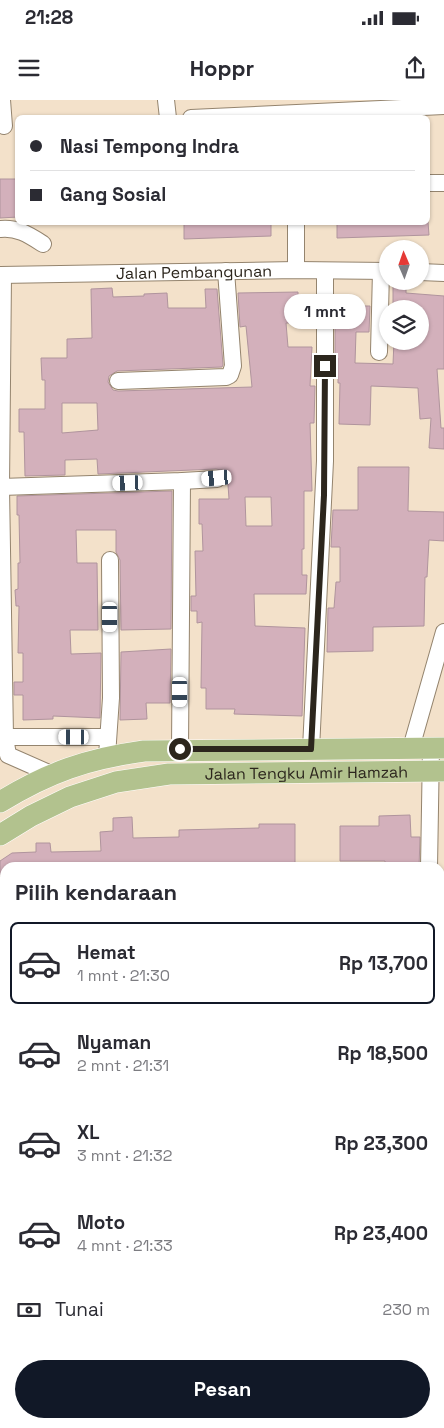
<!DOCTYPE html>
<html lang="id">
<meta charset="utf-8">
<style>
body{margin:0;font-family:"Space Grotesk",sans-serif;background:#f7f7f7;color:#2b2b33;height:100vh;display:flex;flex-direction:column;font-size:19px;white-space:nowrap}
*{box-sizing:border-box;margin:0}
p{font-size:16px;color:#7c7c81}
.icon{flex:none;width:28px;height:28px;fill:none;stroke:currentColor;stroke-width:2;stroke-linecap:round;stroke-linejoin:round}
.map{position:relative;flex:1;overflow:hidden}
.drawer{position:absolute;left:0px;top:762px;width:445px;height:566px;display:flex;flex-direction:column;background:#fff;border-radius:15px 15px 0 0;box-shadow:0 1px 4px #0004}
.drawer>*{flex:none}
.banner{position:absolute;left:15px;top:15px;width:415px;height:110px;border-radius:8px;box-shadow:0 1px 4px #0004;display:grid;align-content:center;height:110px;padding:0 15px;background:#fff}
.needle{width:32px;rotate:358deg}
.buttons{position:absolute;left:379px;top:140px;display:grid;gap:10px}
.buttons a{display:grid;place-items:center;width:50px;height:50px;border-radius:50%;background:#fff;box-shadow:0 1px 4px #0004;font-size:25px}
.end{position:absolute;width:22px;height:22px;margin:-11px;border:6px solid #2c261d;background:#fff;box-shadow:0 0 0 2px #fff}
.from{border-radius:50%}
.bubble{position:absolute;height:35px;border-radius:18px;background:#fff;box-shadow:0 1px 4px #0004;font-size:16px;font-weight:700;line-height:35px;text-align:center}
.car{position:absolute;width:15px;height:30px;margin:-15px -8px;border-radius:6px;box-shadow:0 0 4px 1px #0007;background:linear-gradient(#fff 24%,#345 0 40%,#fff 0 76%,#345 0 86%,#fff 0)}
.banner b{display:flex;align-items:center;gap:18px;height:48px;font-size:19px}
.banner b+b{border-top:1px solid #e1e1e2}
.banner i{width:12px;height:12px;background:#2b2b33}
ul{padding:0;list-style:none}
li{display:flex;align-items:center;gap:15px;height:82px;margin:0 10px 8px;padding:0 5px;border:2px solid transparent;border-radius:8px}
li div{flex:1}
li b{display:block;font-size:19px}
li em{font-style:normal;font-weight:700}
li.on{border-color:#111827}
li>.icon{width:45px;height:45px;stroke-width:1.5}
h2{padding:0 15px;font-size:22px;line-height:60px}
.pay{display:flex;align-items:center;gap:12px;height:55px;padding:0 15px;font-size:19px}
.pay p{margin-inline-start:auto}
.button{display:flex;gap:10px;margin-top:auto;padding:10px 15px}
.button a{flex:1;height:58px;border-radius:30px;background:#111827;color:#fff;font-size:20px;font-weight:700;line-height:58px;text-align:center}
.status{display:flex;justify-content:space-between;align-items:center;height:35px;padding:0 25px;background:#fff;direction:ltr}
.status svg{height:14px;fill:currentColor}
header{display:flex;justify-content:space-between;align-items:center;height:65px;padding:0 15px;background:#fff;font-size:22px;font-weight:700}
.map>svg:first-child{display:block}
</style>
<div class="status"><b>21:28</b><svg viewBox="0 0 49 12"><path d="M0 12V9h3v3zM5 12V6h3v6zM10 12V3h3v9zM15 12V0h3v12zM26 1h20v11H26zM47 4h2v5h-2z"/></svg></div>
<header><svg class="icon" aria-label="menu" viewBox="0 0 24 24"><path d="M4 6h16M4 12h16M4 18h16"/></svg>Hoppr<svg class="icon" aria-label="share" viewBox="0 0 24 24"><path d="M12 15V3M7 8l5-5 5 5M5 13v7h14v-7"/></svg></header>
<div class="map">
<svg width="444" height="1328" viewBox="0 0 444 1328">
<rect width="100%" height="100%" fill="#f3e1ca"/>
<path fill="#d3b0bb" stroke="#b0949d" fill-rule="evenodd" d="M 0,79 L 18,79 L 18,117 L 0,118 Z
M 184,122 L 271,122 L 271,136 L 184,139 Z
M 337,122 L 428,122 L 429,135 L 337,138 Z
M 393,187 L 406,187 L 406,193 L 444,196 L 444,269 L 437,269 L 441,328 L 444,328 L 444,349 L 429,348 L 431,318 L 420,319 L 418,288 L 371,286 L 370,325 L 339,324 L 340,283 L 338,283 L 338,258 L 335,258 L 335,206 L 370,206 L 369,232 L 356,232 L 355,263 L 393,264 L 394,241 L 420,241 L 420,209 L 393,209 Z
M 112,188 L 113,197 L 144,196 L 144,194 L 167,193 L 168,208 L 206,208 L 205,189 L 217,189 L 223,265 L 222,267 L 117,271 L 109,276 L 108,282 L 113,290 L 118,291 L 252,287 L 246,226 L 240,227 L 238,193 L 298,192 L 298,201 L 315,201 L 315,223 L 286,223 L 288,247 L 312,247 L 310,286 L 315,286 L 314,323 L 310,323 L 312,391 L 304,391 L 304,449 L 302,449 L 302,475 L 307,475 L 306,494 L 254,494 L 255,526 L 305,528 L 302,616 L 234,614 L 235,609 L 206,609 L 206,588 L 201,588 L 202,522 L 197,523 L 197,511 L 191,511 L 191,496 L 196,496 L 195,451 L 203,451 L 202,424 L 199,424 L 199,399 L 229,399 L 227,371 L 216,369 L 98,374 L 97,359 L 65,360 L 65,375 L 25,376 L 24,332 L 19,332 L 19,309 L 45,309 L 45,280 L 42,280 L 41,258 L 67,258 L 67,239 L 92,238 L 91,189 ZM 62,303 L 97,303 L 98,330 L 62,333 ZM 245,397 L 271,397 L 272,426 L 246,426 Z
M 358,367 L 409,367 L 408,411 L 444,412 L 444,441 L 429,440 L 427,477 L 425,477 L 424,526 L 373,527 L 373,551 L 327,552 L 328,508 L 334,508 L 336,482 L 340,482 L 340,447 L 331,447 L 333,410 L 358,410 Z
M 172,391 L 171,529 L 121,530 L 120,460 L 116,452 L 116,430 L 76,430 L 77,463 L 97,463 L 98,530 L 70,530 L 71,554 L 101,553 L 100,618 L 53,616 L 53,619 L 23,620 L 23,595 L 14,595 L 14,582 L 23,582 L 23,553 L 18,553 L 19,506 L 16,506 L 15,490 L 18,489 L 18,463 L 20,463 L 19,415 L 17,415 L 17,396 Z
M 171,549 L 170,603 L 146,603 L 147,619 L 120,620 L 121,552 Z
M 410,715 L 411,737 L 420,737 L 419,768 L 385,768 L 385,761 L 340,761 L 340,726 L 379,726 L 379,716 Z
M 132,717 L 133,738 L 179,737 L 179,730 L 259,728 L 259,724 L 295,724 L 295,768 L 5,768 L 5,772 L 0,775 L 0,761 L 12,753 L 36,752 L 36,743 L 50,743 L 51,752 L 101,751 L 100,732 L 113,731 L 113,718 Z"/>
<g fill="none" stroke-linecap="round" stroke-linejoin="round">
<g stroke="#94846e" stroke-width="18">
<g id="minor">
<path d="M 2,0 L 4,26"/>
<path d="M 166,0 L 168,18"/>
<path d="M 191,18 L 444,6"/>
<path d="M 428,83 L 444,83"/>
<path d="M 0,129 C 17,127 29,135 43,144"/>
<path d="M 296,170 L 296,122"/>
<path d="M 420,172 L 444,173"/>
<path id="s1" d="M 0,175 L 296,170 L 388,171"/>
<path d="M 3,175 L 1,387 L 5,637 L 8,655 L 51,674"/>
<path d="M 379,252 L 381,171"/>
<path d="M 118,281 L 226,277 L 230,275 L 233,266 L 226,171"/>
<path d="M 1,387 L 182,381 L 217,379"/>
<path d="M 0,637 L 108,637"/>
<path d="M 411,648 L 444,532"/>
<path d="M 180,649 L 182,381"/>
<path d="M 311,649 L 325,361 L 325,171"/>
<path d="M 107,656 L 111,598 L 110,460"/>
<path d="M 429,768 L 431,648"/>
<path d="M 0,786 L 5,784"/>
<path d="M 440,856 L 444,856"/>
<path d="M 0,986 L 5,980"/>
<path d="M 0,1033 L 5,1033"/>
<path d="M 440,1034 L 444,1034"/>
<path d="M 0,1144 L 1,1114"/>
<path d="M 440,1197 L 444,1197"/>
<path d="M 126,1324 L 126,1328"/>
</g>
</g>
<g stroke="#fff" stroke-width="22">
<g id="major">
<path d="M 0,702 C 49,672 87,659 144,651 L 444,648"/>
<path id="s2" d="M 0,735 L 31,716 L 70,697 L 116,682 L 169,674 L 444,671"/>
</g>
</g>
<use href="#minor" stroke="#fff" stroke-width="16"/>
<use href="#major" stroke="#b2c28e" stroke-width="21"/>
</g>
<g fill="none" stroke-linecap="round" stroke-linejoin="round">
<path stroke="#2c261d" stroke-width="6" d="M 180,649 L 311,649 L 324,395 L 325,266"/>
</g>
<g text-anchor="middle" stroke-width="4" stroke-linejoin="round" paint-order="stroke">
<g font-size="16" fill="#2c261d" stroke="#fff">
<text dy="6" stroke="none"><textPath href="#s1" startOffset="194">Jalan Pembangunan</textPath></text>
<text dy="6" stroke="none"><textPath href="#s2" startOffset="319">Jalan Tengku Amir Hamzah</textPath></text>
</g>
</g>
</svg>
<div class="buttons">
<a><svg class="needle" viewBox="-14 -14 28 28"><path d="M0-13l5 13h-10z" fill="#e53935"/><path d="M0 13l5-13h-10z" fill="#7c7c81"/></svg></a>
<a><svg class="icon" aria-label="layers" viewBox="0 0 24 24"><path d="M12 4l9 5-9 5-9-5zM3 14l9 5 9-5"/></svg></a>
</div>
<i class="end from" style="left:180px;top:649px"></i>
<i class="end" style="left:325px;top:266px"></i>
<div class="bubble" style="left:284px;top:194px;width:82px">1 mnt</div>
<i class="car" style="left:217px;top:378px;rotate:265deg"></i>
<i class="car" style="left:128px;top:383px;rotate:268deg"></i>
<i class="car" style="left:110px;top:517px;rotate:180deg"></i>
<i class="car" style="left:180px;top:592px;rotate:180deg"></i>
<i class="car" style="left:74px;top:637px;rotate:270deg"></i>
<div class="banner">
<b><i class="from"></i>Nasi Tempong Indra</b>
<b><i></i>Gang Sosial</b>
</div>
<section class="drawer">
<h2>Pilih kendaraan</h2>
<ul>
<li class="on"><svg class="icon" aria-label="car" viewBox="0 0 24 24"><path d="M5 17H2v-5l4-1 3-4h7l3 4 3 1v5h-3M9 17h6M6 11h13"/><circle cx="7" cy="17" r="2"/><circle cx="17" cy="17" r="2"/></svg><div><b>Hemat</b><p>1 mnt · 21:30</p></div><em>Rp 13,700</em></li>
<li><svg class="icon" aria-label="car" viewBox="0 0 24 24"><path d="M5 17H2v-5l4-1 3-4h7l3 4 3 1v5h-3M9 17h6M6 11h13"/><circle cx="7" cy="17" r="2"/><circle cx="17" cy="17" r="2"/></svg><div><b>Nyaman</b><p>2 mnt · 21:31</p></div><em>Rp 18,500</em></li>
<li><svg class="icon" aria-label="car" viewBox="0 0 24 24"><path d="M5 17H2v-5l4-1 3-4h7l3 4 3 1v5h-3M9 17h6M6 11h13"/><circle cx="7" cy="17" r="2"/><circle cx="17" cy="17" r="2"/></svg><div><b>XL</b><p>3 mnt · 21:32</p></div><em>Rp 23,300</em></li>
<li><svg class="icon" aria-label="car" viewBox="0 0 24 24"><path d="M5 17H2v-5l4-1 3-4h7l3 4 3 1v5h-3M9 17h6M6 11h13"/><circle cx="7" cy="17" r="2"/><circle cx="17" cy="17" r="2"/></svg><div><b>Moto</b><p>4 mnt · 21:33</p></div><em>Rp 23,400</em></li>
</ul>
<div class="pay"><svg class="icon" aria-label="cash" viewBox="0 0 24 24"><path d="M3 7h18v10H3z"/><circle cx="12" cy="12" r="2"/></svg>Tunai<p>230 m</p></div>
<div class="button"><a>Pesan</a></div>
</section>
</div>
